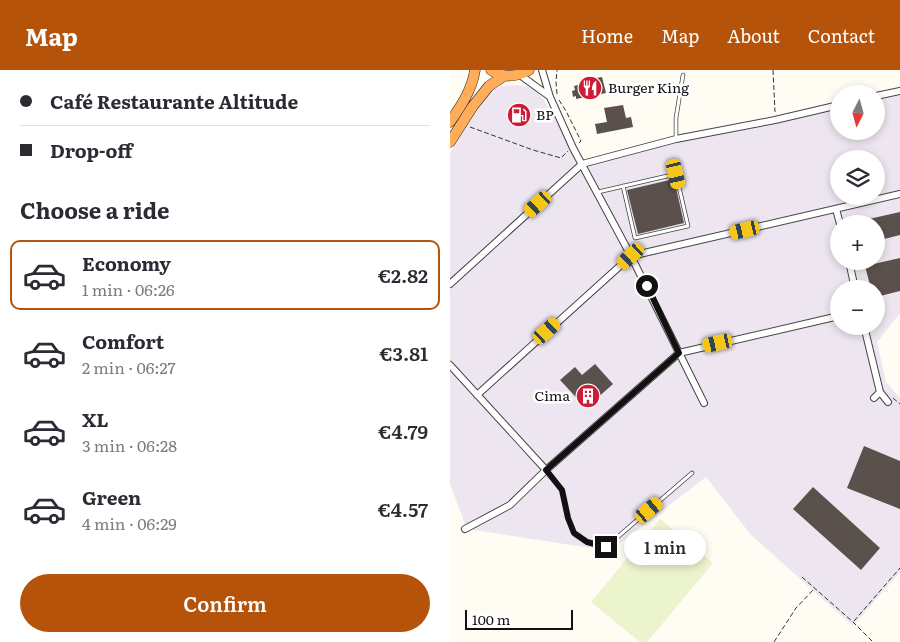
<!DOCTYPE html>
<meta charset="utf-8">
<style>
body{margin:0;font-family:Literata,serif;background:#f2f2f3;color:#2b2b33;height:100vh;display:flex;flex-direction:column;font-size:19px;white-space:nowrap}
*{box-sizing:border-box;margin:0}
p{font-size:16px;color:#7c7c81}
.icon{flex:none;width:28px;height:28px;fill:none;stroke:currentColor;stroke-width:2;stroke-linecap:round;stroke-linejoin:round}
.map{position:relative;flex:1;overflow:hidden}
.panel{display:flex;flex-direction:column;background:#fff;width:450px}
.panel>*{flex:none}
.hud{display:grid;align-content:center;height:110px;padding:0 20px;background:#fff}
.needle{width:32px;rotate:186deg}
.controls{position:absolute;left:380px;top:15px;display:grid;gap:10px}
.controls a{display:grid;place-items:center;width:55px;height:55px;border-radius:50%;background:#fff;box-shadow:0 2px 8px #0003;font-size:25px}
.scale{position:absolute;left:15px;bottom:12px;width:108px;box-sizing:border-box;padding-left:5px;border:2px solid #111;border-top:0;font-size:14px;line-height:18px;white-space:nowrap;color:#111;-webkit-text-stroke:4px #fff;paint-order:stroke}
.end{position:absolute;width:22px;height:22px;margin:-11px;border:6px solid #111;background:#fff;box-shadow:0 0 0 2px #fff}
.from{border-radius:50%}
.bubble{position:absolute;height:35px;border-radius:18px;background:#fff;box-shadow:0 2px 8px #0003;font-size:16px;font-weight:600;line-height:35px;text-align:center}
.car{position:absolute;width:15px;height:30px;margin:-15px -8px;border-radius:6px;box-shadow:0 0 4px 1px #0007;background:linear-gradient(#f5c518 24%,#345 0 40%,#f5c518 0 76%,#345 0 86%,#f5c518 0)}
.hud b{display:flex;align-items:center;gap:18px;height:48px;font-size:19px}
.hud b+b{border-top:1px solid #e1e1e2}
.hud i{width:12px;height:12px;background:#2b2b33}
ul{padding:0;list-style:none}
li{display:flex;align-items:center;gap:15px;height:70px;margin:0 10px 8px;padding:0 10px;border:2px solid transparent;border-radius:10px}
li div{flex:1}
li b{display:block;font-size:19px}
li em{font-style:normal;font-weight:600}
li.active{border-color:#b45309}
li>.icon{width:45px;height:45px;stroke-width:1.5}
h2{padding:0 20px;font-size:22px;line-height:60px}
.button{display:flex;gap:10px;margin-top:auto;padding:10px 20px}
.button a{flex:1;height:58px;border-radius:30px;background:#b45309;color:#fff;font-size:20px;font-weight:600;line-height:58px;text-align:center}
header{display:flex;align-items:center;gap:30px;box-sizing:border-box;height:70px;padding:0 25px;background:#b45309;color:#fff}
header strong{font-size:24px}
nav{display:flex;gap:28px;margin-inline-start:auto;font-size:18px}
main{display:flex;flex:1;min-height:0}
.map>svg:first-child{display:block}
</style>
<header>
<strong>Map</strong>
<nav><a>Home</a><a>Map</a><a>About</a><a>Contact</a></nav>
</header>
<main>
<section class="panel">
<div class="hud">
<b><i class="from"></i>Café Restaurante Altitude</b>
<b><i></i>Drop-off</b>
</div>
<h2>Choose a ride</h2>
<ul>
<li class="active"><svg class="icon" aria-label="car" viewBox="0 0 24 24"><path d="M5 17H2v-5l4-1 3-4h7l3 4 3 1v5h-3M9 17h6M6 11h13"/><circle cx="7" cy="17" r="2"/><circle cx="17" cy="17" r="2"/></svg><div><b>Economy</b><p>1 min · 06:26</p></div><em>€2.82</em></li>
<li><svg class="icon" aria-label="car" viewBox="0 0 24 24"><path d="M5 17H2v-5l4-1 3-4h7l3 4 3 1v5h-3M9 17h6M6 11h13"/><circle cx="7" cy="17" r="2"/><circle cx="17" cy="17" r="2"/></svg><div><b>Comfort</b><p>2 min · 06:27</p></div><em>€3.81</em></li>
<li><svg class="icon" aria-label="car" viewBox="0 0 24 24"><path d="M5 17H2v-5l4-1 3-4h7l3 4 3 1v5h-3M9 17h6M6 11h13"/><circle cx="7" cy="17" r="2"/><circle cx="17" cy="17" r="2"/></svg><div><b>XL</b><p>3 min · 06:28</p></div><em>€4.79</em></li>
<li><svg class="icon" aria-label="car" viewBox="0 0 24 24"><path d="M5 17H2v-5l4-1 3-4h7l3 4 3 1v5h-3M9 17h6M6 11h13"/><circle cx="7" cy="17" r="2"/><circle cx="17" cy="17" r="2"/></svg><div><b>Green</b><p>4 min · 06:29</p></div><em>€4.57</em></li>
</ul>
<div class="button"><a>Confirm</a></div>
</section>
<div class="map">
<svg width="450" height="572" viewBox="0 0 450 572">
<rect width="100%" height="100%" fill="#fffcf4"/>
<path fill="#ede5ef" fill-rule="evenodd" d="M 68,15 L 82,18 L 92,27 L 132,94 L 389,35 L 389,61 L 426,61 L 426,26 L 450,21 L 450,243 L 427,272 L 436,312 L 450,328 L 450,502 L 403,556 L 301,465 L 256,407 L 160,481 L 17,459 L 0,414 L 0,83 L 38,24 L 51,16 ZM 389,89 L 426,89 L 426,126 L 389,126 ZM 389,154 L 426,154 L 426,191 L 389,191 ZM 389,219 L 426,219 L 426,256 L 389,256 Z"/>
<path fill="#ebf4cc" d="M 210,449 L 263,493 L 197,572 L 190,572 L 141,532 Z"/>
<path fill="#5a504c" d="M 152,7 L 156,23 L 126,29 L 126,26 L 123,27 L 122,21 L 125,20 L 124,16 L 136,13 L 135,10 Z
M 173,35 L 176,48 L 181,47 L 183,57 L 147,64 L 145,54 L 157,52 L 154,38 Z
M 224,109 L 234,153 L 188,164 L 177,120 Z
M 450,142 L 450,165 L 426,171 L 426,154 L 410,154 L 410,151 Z
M 450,188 L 450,221 L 426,227 L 426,219 L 421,219 L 415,196 Z
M 145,294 L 163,314 L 136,338 L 110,310 L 125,297 L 132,305 Z
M 414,376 L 450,391 L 450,439 L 397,418 Z
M 363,417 L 430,478 L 411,500 L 343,439 Z"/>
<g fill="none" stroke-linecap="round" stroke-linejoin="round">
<g stroke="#444" stroke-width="4.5">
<path id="service" d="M 226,68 L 226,48 L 233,5
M 148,122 L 226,104 L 238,156 L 185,168 L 173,116
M 97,400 L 112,420 L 118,448 L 124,463 L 137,472 L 156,477 L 242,403"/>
</g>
<g stroke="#444" stroke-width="8">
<path id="minor" d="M 92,0 L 100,27 L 123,78 L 181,186 L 254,333
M 70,5 L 99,26
M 426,26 L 450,21
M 386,139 L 390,154
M 399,191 L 405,219
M 0,214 L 132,94 L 226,69 L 325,50 L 389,35
M 414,256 L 430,322 L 438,332
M 0,295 L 96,400 L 229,283 L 389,246
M 27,325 L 181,186 L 450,124
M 424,328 L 430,322
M 15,459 L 60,435 L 96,400"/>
</g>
<g stroke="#222" stroke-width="11">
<path id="trunk" d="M 41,0 C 53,8 66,7 79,0
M 0,52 C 11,36 22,20 25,0
M 0,72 L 23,36 L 39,16 L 54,6"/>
</g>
<path stroke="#333" stroke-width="1" stroke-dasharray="5 2.5" stroke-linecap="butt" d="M 323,0 L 325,42
M 107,24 L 106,12 L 107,0
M 109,30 L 116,41 L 131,71 L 129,73
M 20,57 L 83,80 L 111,88 L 118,81
M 443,328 L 450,334
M 352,507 L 403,552 L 423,572
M 404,551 L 450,498
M 324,572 L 346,538 L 364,519"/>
<use href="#service" stroke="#fff" stroke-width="3"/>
<use href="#minor" stroke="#fff" stroke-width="6"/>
<use href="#trunk" stroke="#ffac5b" stroke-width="10"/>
</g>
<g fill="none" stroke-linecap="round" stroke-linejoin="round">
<path stroke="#111" stroke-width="6" d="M 156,477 L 137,472 L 124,463 L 118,448 L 112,420 L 96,400 L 229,283 L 197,216"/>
</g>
<defs>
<g id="restaurant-disc" transform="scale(1.25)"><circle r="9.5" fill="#ce1b37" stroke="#fff"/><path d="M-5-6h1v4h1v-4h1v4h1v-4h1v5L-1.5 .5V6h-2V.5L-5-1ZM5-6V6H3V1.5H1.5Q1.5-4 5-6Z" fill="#fff"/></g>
<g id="fuel-disc" transform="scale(1.25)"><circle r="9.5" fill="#ce1b37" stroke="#fff"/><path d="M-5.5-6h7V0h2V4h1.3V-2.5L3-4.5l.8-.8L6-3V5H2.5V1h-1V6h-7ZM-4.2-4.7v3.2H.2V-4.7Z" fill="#fff"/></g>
<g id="building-disc" transform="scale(1.25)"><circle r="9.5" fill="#ce1b37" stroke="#fff"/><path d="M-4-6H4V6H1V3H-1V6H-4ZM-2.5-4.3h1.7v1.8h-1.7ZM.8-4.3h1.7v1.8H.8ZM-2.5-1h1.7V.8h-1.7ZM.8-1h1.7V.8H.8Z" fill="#fff"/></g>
</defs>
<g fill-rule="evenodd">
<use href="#restaurant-disc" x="140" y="18"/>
<use href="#fuel-disc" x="69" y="45"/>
<use href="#building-disc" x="138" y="326"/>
</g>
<g text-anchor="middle" stroke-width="5" stroke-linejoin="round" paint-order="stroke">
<g font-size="14" fill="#111" stroke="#fff" text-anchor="start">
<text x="158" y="23">Burger King</text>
<text x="86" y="50">BP</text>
<text x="120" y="331" text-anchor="end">Cima</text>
</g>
</g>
</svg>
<div class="controls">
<a><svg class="needle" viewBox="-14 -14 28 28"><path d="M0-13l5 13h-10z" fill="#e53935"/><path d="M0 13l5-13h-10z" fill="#7c7c81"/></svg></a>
<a><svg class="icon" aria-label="layers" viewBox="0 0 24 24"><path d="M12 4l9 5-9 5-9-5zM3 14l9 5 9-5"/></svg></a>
<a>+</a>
<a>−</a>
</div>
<div class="scale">100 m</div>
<i class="end from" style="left:197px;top:216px"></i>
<i class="end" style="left:156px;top:477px"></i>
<div class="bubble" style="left:174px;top:460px;width:82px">1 min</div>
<i class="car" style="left:226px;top:104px;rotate:167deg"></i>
<i class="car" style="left:88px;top:134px;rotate:228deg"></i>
<i class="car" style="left:295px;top:160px;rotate:257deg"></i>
<i class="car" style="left:181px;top:186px;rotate:228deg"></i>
<i class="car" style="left:97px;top:261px;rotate:48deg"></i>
<i class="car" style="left:268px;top:273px;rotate:257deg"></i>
<i class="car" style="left:199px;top:440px;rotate:50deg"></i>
</div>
</main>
